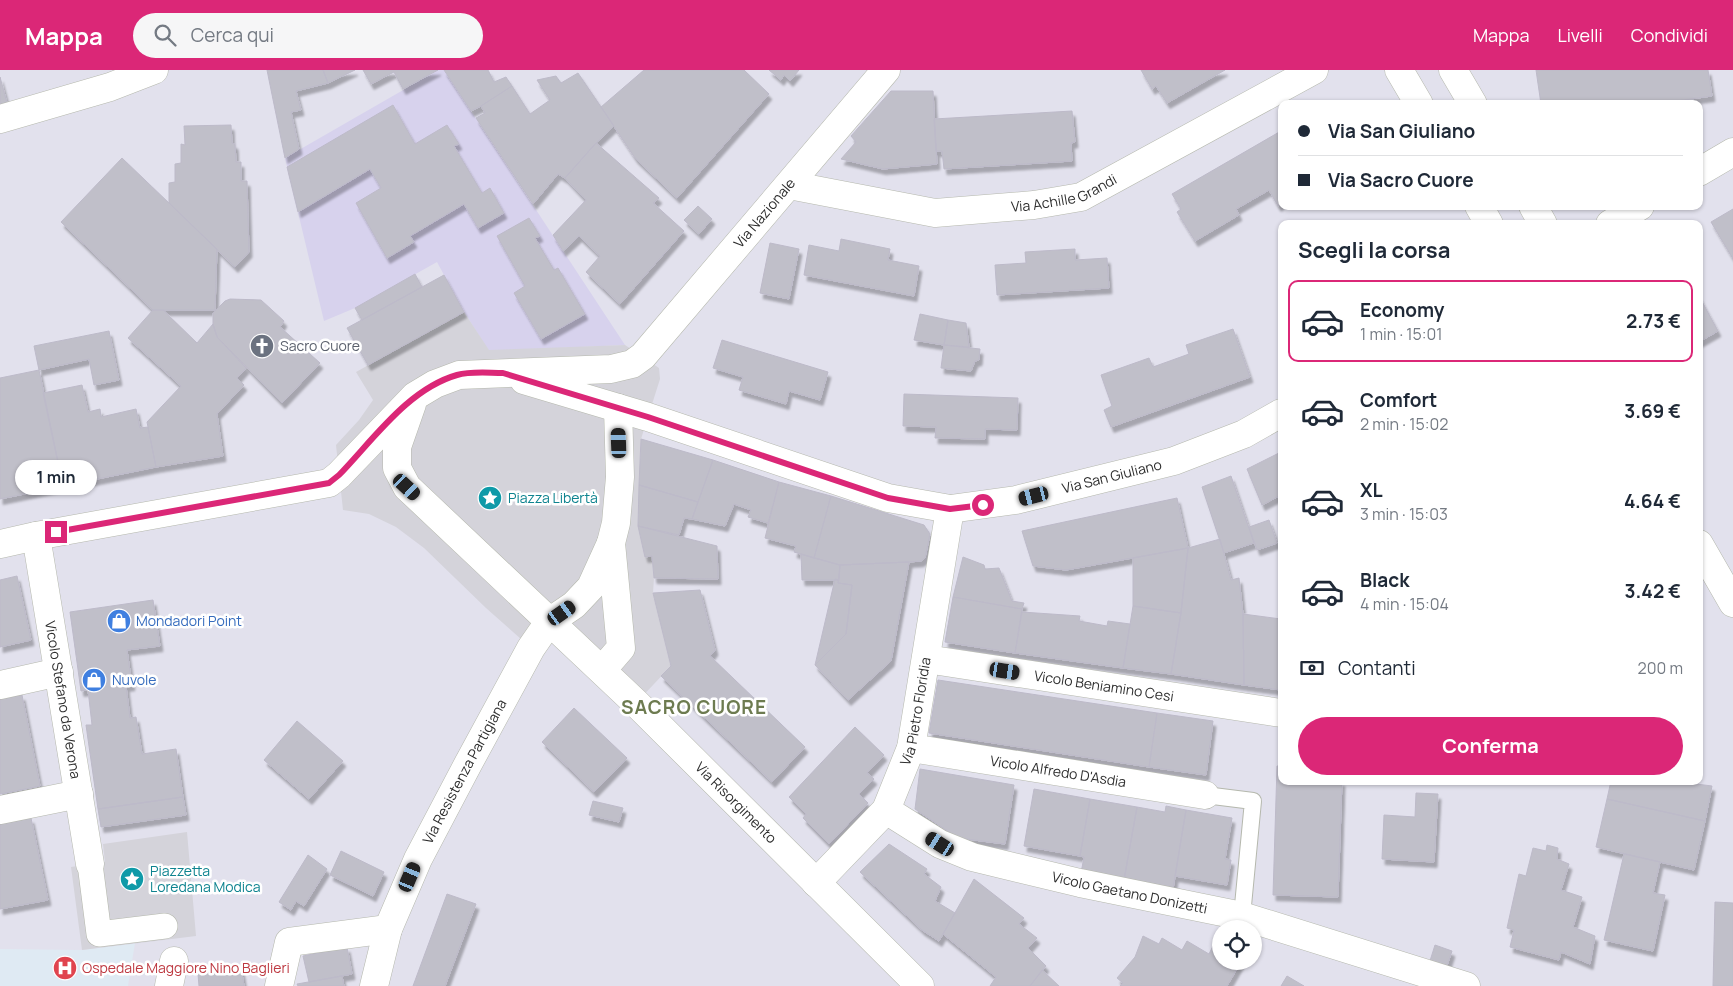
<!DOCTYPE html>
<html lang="it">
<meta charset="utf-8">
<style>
body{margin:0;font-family:Manrope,sans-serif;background:#f6f6f7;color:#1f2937;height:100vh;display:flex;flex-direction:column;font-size:19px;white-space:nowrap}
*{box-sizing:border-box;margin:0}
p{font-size:16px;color:#747a83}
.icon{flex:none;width:28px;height:28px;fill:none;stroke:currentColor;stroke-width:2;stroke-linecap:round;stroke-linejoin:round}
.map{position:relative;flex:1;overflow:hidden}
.drawer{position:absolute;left:1278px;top:150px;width:425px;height:565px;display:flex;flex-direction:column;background:#fff;border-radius:10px;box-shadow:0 1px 4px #0004}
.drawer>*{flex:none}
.guide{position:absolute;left:1278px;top:30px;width:425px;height:110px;border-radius:10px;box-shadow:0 1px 4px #0004;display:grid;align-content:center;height:110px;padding:0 20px;background:#fff}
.tools{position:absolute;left:1212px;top:850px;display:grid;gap:10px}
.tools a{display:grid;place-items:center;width:50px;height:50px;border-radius:50%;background:#fff;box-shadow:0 1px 4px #0004;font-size:25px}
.end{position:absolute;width:22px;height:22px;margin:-11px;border:6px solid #db2777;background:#fff;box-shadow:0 0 0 2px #fff}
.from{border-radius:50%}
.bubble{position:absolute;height:35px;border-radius:18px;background:#fff;box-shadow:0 1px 4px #0004;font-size:16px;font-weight:700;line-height:35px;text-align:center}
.car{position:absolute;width:15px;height:30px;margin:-15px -8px;border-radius:6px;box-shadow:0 0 4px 1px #0007;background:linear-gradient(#222 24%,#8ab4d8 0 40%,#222 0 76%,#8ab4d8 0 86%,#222 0)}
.guide b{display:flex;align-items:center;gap:18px;height:48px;font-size:19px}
.guide b+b{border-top:1px solid #e0e1e3}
.guide i{width:12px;height:12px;background:#1f2937}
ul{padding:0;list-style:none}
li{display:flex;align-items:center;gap:15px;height:82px;margin:0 10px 8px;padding:0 10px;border:2px solid transparent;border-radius:10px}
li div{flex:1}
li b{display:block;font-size:19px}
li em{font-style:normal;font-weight:700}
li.active{border-color:#db2777}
li>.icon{width:45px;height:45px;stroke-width:1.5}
h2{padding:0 20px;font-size:22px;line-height:60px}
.pay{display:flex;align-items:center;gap:12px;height:55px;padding:0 20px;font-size:19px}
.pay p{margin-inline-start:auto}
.button{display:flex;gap:10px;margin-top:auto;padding:10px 20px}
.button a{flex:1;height:58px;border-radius:30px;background:#db2777;color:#fff;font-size:20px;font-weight:700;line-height:58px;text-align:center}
header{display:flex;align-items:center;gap:30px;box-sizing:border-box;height:70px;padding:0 25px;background:#db2777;color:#fff}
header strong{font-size:24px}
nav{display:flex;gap:28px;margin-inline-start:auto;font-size:18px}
.search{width:350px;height:45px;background:#f6f6f7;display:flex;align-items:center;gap:12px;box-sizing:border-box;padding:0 18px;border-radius:28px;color:#747a83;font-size:19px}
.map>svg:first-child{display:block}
</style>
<header>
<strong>Mappa</strong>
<div class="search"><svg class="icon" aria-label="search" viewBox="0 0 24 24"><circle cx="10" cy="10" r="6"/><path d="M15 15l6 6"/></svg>Cerca qui</div>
<nav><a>Mappa</a><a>Livelli</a><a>Condividi</a></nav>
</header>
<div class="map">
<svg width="1733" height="916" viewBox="0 0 1733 916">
<defs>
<filter id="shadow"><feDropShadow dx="3" dy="5.5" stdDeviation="1" flood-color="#0004"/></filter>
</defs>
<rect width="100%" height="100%" fill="#e2e1ed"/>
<path fill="#d7d2ed" d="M 438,0 L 444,0 L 625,275 L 489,281 L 464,242 L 437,192 L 355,238 L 324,251 L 285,88 Z"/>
<path fill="#dfeaf3" d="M 135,873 L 128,916 L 0,916 L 0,879 L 82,880 Z"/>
<path fill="#d4d3da" d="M 464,242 L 489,280 L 625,275 L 659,298 L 660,309 L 641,369 L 638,455 L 645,486 L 652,486 L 654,508 L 653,523 L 671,596 L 636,633 L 550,552 L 531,578 L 486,538 L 424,478 L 396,457 L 369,444 L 343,440 L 336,375 L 359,350 L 373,330 L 356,302 Z
M 187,762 L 196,866 L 82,880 L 71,797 L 105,792 L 103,774 Z"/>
<path fill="#c0bfc9" stroke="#bdbac9" filter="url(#shadow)" d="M 267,0 L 323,0 L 328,13 L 296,21 L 301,40 L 291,42 L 299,79 L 285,88 Z
M 323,0 L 355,0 L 328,13 Z
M 363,0 L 438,0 L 403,19 L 394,2 L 371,14 Z
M 444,0 L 488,0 L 494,12 L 506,7 L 512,16 L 481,36 L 471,41 Z
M 644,0 L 744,0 L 769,24 L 677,128 L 635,88 L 601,37 Z
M 769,0 L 799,0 L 790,11 L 784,5 L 781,10 Z
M 1141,0 L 1225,0 L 1167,33 L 1156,16 L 1152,19 Z
M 1536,0 L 1708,0 L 1712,26 L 1655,34 L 1541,34 Z
M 578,3 L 614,56 L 596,73 L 565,108 L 558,104 L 533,134 L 476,48 L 485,43 L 481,36 L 512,16 L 530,44 L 550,30 L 537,10 L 556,6 L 561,13 Z
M 0,7 L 7,33 L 0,34 Z
M 891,21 L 933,21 L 937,94 L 883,99 L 841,89 L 856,72 L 851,66 Z
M 393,35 L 415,74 L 447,55 L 459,74 L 454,76 L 482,123 L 490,118 L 504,143 L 478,158 L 464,134 L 410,166 L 414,172 L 387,188 L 356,133 L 381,118 L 370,99 L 298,142 L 287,97 Z
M 1072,41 L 1075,72 L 1071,73 L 1072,91 L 944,99 L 942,81 L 936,81 L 934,49 Z
M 231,55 L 232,73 L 235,74 L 236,92 L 241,92 L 241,111 L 247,111 L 249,182 L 235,197 L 169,133 L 169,113 L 175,112 L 175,94 L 181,93 L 181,74 L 185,75 L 184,56 Z
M 1281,61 L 1281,134 L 1278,136 L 1269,120 L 1236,139 L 1239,145 L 1195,171 L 1177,142 L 1181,139 L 1172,124 Z
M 596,73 L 659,128 L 653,133 L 684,161 L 620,234 L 586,202 L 600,186 L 579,166 L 563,181 L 553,165 L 586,130 L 565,108 Z
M 122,88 L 217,179 L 215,240 L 153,240 L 61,152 Z
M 698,136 L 712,149 L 699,164 L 684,150 Z
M 1733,139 L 1733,189 L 1711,152 Z
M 529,148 L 540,166 L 535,168 L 554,200 L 558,198 L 585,244 L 541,269 L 514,223 L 525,216 L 497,166 Z
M 841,169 L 890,179 L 888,190 L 919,196 L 914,226 L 804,205 L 809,175 L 839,181 Z
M 770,173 L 799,179 L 789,229 L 760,223 Z
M 1075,179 L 1075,190 L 1107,188 L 1109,218 L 997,225 L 995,195 L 1026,193 L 1025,182 Z
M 415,204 L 422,217 L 362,250 L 355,238 Z
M 444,205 L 464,242 L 368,295 L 347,258 Z
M 1699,226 L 1718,261 L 1699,272 Z
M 230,229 L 261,230 L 284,251 L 280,257 L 320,293 L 282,333 L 217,267 L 213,254 L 213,243 L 225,231 Z
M 153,240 L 163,240 L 197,273 L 213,254 L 217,267 L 246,298 L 237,308 L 244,315 L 217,344 L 223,386 L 156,397 L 147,352 L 181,316 L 128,268 Z
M 920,244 L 948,250 L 944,275 L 914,270 Z
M 948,250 L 966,253 L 969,277 L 944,275 Z
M 1233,259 L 1250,307 L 1111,357 L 1104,340 L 1112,336 L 1101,305 L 1149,288 L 1153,297 L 1189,284 L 1186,275 Z
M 109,261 L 119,310 L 94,315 L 89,289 L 39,300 L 34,276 Z
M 722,270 L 828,302 L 820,330 L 789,321 L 786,334 L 739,320 L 743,307 L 713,298 Z
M 944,275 L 980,279 L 979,290 L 975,291 L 971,301 L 941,298 Z
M 39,300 L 63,416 L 0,429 L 0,308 Z
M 82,315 L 88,342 L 100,339 L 101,347 L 136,339 L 140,358 L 148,357 L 156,397 L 63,416 L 43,323 Z
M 904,324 L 1018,328 L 1017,360 L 985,359 L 985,369 L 935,368 L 936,357 L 903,356 Z
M 641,369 L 713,390 L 698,432 L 639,415 Z
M 1281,382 L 1281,425 L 1262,435 L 1247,399 Z
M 713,390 L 779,412 L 768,453 L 748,447 L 751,440 L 734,434 L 725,456 L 692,449 Z
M 1231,406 L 1254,473 L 1224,483 L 1202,417 Z
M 779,412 L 831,426 L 814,488 L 794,482 L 796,476 L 765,468 Z
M 639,415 L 698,432 L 692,449 L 684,448 L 679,465 L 638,456 Z
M 831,426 L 924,455 L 930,464 L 925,488 L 921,491 L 909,492 L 840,495 L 814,488 Z
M 1177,428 L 1188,478 L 1066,500 L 1033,496 L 1022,461 Z
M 1269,450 L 1277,473 L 1257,480 L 1249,457 Z
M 638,456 L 717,476 L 718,509 L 654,508 L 652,486 L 645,487 Z
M 1220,469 L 1231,510 L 1239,508 L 1243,544 L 1244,615 L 1171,604 L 1181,543 L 1188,478 Z
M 1188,478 L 1181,543 L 1133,536 L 1133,488 Z
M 801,484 L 840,495 L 839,510 L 802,510 Z
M 963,487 L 984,495 L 985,499 L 999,498 L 1012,531 L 1024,533 L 1022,539 L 953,527 Z
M 909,492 L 891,591 L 848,630 L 815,595 L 846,564 L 852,515 L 838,513 L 840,495 Z
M 17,506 L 31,570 L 0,577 L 0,510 Z
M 835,509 L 839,510 L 838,513 L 852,515 L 846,564 L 815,595 Z
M 700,520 L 715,580 L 710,586 L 805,677 L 772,712 L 661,606 L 671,596 L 653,523 Z
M 953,527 L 1022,539 L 1015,583 L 945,572 Z
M 153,530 L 160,576 L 127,580 L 132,615 L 126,616 L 130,648 L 136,647 L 142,684 L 176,679 L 183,727 L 98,739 L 86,655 L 92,655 L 88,620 L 81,621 L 70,542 Z
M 1133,536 L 1181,543 L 1171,604 L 1123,598 Z
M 1022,542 L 1080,546 L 1079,551 L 1107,556 L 1108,551 L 1130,554 L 1123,598 L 1015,583 Z
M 1243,544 L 1281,549 L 1281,620 L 1244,615 Z
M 938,610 L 1157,643 L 1149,697 L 929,663 Z
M 22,625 L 40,716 L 0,724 L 0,629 Z
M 574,638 L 627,688 L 594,722 L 542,672 Z
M 1157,643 L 1213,651 L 1206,705 L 1149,697 Z
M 297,651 L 343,691 L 309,729 L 264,690 Z
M 855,657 L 884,685 L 867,703 L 874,709 L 859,724 L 868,733 L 829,774 L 803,748 L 806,744 L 789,727 Z
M 1277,696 L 1281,696 L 1281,711 L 1342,711 L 1338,827 L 1273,825 Z
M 920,699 L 1014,715 L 1005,774 L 958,768 L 915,739 Z
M 1611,711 L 1673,711 L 1712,716 L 1705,751 L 1607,729 Z
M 1034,719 L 1090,729 L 1080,786 L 1024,776 Z
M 1416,723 L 1438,724 L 1434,792 L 1382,789 L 1384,745 L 1415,747 Z
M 183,727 L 186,745 L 101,757 L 98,739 Z
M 1090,729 L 1137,737 L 1124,810 L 1081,803 L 1084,787 L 1080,786 Z
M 1607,729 L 1705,751 L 1694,800 L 1596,777 Z
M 593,731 L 623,738 L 619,752 L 589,745 Z
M 1166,736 L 1186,740 L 1173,819 L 1124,810 L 1137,737 L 1165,742 Z
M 1186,740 L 1232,748 L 1225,789 L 1231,790 L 1227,815 L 1175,806 Z
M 31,748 L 48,830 L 0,839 L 0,754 Z
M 889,774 L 927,799 L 924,804 L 941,817 L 935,831 L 955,843 L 939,871 L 922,860 L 860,802 Z
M 1547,775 L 1558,778 L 1557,789 L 1569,794 L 1561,820 L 1582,827 L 1573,857 L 1595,866 L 1590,894 L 1561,882 L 1559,890 L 1510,877 L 1514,860 L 1507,858 L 1519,804 L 1526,806 L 1533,778 L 1546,781 Z
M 341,781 L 384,802 L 373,826 L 330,805 Z
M 1624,784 L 1660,792 L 1653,823 L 1665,825 L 1653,881 L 1604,870 Z
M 308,785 L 327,799 L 304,836 L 296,831 L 291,840 L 279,832 Z
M 974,809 L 1024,848 L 1019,854 L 1037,868 L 1028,878 L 1046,896 L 1030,916 L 990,916 L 996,907 L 943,864 Z
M 447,824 L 476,834 L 445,916 L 413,916 Z
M 1715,832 L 1733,833 L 1733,916 L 1713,916 Z
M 1143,866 L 1159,874 L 1162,868 L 1182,880 L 1187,871 L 1209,884 L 1213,876 L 1221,881 L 1221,891 L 1241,892 L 1227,916 L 1120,916 L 1123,913 L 1117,908 L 1135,887 Z
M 1435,875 L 1452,881 L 1446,899 L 1429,894 Z
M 347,877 L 352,904 L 309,912 L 303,886 Z
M 241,897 L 244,916 L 199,916 L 198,904 Z
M 1042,900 L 1059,916 L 1030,916 Z
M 342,906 L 344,916 L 298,916 L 297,914 Z
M 1287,906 L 1304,916 L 1281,916 Z"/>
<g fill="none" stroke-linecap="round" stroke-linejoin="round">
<g stroke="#b5b8ad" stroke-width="18">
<path id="service" d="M 1205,725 L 1253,731 L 1242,846"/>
</g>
<g stroke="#b5b8ad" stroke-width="26">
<path id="pedestrian" d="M 90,794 L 99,864 L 165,856"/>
</g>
<g stroke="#b5b8ad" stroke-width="29">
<g id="minor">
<path d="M 0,49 L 110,17 L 154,0"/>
<path d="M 1699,102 L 1733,82"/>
<path id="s1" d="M 789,115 L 935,143 L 1034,135 L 1081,127 L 1314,0"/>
<path d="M 1610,154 L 1640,136"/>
<path id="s2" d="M 36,466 L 90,794"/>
<path id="s3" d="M 926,589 L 1281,643"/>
<path d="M 602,600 L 621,578 L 611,473"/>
<path d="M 0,615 L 59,602"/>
<path id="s4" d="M 911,678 L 1205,725"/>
<path d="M 0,740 L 79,724"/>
<path id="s5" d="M 886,740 L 940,774 L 972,787 L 1080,813 L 1242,846 L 1466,916"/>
<path id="s6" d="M 816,813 L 886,740 L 911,678 L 950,439"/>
<path d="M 169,916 L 174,891"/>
<path d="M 279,916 L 289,872 L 388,859"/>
</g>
</g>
<g stroke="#b5b8ad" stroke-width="29">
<g id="tertiary">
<path d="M 1399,0 L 1419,34"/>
<path d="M 1453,0 L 1473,34"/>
<path d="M 1479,136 L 1489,154"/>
<path d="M 1533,136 L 1543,154"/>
<path id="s7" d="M 524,310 L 648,347 L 888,428 L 950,439 L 1016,430 L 1174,391 L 1244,364 L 1281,343"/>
<path id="s8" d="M 412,334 L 397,377 L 397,398 L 407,417 L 636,633 L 920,916"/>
<path id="s9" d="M 0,474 L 36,466 L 329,413 L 339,405 L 415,326 L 435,314 L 459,305 L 611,299 L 632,294 L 643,286 L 886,0"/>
<path d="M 1699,474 L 1733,533"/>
<path id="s10" d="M 374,916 L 388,859 L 418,789 L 468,694 L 531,578 L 549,552 L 574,535 L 591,517 L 611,473 L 616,453 L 620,407 L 618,338"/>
</g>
</g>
<use href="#service" stroke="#fff" stroke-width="16"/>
<use href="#pedestrian" stroke="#fff" stroke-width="25"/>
<use href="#minor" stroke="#fff" stroke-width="28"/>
<use href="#tertiary" stroke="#fff" stroke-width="28"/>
</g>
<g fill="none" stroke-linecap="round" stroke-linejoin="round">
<path stroke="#db2777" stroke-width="6" d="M 56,462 L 329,413 L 339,405 C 373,370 408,319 457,305 C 471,301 488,303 503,303 L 648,347 L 888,428 L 950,439 L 983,435"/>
</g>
<defs>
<g id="church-disc" transform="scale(1.25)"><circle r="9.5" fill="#6b7280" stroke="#fff"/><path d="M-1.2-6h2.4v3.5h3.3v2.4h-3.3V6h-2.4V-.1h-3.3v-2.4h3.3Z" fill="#fff"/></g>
<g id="sight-disc" transform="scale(1.25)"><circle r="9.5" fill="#0f9aa8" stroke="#fff"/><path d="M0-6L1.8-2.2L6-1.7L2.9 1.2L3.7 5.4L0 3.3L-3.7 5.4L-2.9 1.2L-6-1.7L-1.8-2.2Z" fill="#fff"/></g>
<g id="shop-disc" transform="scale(1.25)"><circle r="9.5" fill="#3f7fe0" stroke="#fff"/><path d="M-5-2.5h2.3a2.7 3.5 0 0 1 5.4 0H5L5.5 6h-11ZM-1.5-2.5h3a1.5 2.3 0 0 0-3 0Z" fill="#fff"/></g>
<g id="hospital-disc" transform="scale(1.25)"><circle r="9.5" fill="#e0444e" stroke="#fff"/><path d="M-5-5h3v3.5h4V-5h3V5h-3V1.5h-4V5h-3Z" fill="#fff"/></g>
</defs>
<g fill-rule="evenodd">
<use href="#church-disc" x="262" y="276"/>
<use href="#sight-disc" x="490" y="428"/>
<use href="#shop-disc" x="119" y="551"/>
<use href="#shop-disc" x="94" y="610"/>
<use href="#sight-disc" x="132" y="809"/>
<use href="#hospital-disc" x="65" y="898"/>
</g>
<g text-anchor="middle" stroke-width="5" stroke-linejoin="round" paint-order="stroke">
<g font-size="14" fill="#2d2d2d" stroke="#fff">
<text dy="5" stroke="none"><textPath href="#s1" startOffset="280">Via Achille Grandi</textPath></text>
<text dy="5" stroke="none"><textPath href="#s9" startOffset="881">Via Nazionale</textPath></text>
<text dy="5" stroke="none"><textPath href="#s7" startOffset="611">Via San Giuliano</textPath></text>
<text dy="5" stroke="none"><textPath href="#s3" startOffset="180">Vicolo Beniamino Cesi</textPath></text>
<text dy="5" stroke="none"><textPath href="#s2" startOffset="166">Vicolo Stefano da Verona</textPath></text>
<text dy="5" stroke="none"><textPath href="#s6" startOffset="205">Via Pietro Floridia</textPath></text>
<text dy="5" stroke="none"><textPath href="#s10" startOffset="234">Via Resistenza Partigiana</textPath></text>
<text dy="5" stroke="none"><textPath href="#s4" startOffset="149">Vicolo Alfredo D'Asdia</textPath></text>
<text dy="5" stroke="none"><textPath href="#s8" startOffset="544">Via Risorgimento</textPath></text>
<text dy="5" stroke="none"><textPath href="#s5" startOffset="260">Vicolo Gaetano Donizetti</textPath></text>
</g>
<g font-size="14" fill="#5b616d" stroke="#fff" text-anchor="start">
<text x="280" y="281">Sacro Cuore</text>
</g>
<g font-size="14" fill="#0d838f" stroke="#fff" text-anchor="start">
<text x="508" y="433">Piazza Libertà</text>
<text x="150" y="806">Piazzetta<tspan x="150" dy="16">Loredana Modica</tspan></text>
</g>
<g font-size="14" fill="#366cbe" stroke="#fff" text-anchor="start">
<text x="136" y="556">Mondadori Point</text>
<text x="112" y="615">Nuvole</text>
</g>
<g font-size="14" fill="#be3a42" stroke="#fff" text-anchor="start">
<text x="82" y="903">Ospedale Maggiore Nino Baglieri</text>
</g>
<g font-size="19" font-weight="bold" letter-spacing="1" fill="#6d7b50" stroke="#fff">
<text x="694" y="644">SACRO CUORE</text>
</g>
</g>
</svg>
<div class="tools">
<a><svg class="icon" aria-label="locate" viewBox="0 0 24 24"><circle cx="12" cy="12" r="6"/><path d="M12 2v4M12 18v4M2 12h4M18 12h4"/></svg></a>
</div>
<i class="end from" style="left:983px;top:435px"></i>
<i class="end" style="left:56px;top:462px"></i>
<div class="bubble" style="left:15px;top:390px;width:82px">1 min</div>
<i class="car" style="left:619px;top:373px;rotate:358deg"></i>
<i class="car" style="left:407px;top:417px;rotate:133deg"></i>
<i class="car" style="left:1034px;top:426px;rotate:256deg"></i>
<i class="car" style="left:562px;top:543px;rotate:55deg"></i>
<i class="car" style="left:1005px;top:601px;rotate:99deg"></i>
<i class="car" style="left:940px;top:774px;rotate:302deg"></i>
<i class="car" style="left:410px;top:807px;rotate:23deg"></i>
<div class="guide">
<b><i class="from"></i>Via San Giuliano</b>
<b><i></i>Via Sacro Cuore</b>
</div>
<section class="drawer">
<h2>Scegli la corsa</h2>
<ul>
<li class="active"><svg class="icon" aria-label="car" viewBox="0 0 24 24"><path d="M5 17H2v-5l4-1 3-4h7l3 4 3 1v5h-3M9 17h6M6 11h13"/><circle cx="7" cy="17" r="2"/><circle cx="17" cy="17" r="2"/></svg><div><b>Economy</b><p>1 min · 15:01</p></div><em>2.73 €</em></li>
<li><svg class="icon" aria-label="car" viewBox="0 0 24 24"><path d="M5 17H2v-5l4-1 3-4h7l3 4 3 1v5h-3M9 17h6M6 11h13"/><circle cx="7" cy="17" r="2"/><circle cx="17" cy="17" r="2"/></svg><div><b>Comfort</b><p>2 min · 15:02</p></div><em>3.69 €</em></li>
<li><svg class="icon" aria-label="car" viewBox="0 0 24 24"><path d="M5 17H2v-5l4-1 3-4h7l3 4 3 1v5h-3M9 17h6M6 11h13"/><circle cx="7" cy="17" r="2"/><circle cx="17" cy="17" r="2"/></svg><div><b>XL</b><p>3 min · 15:03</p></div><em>4.64 €</em></li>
<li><svg class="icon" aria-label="car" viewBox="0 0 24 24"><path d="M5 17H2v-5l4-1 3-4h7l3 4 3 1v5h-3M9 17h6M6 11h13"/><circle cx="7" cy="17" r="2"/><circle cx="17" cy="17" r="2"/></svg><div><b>Black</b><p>4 min · 15:04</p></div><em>3.42 €</em></li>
</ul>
<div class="pay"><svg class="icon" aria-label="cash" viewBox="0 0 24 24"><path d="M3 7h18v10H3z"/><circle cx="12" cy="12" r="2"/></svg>Contanti<p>200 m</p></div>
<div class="button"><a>Conferma</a></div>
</section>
</div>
